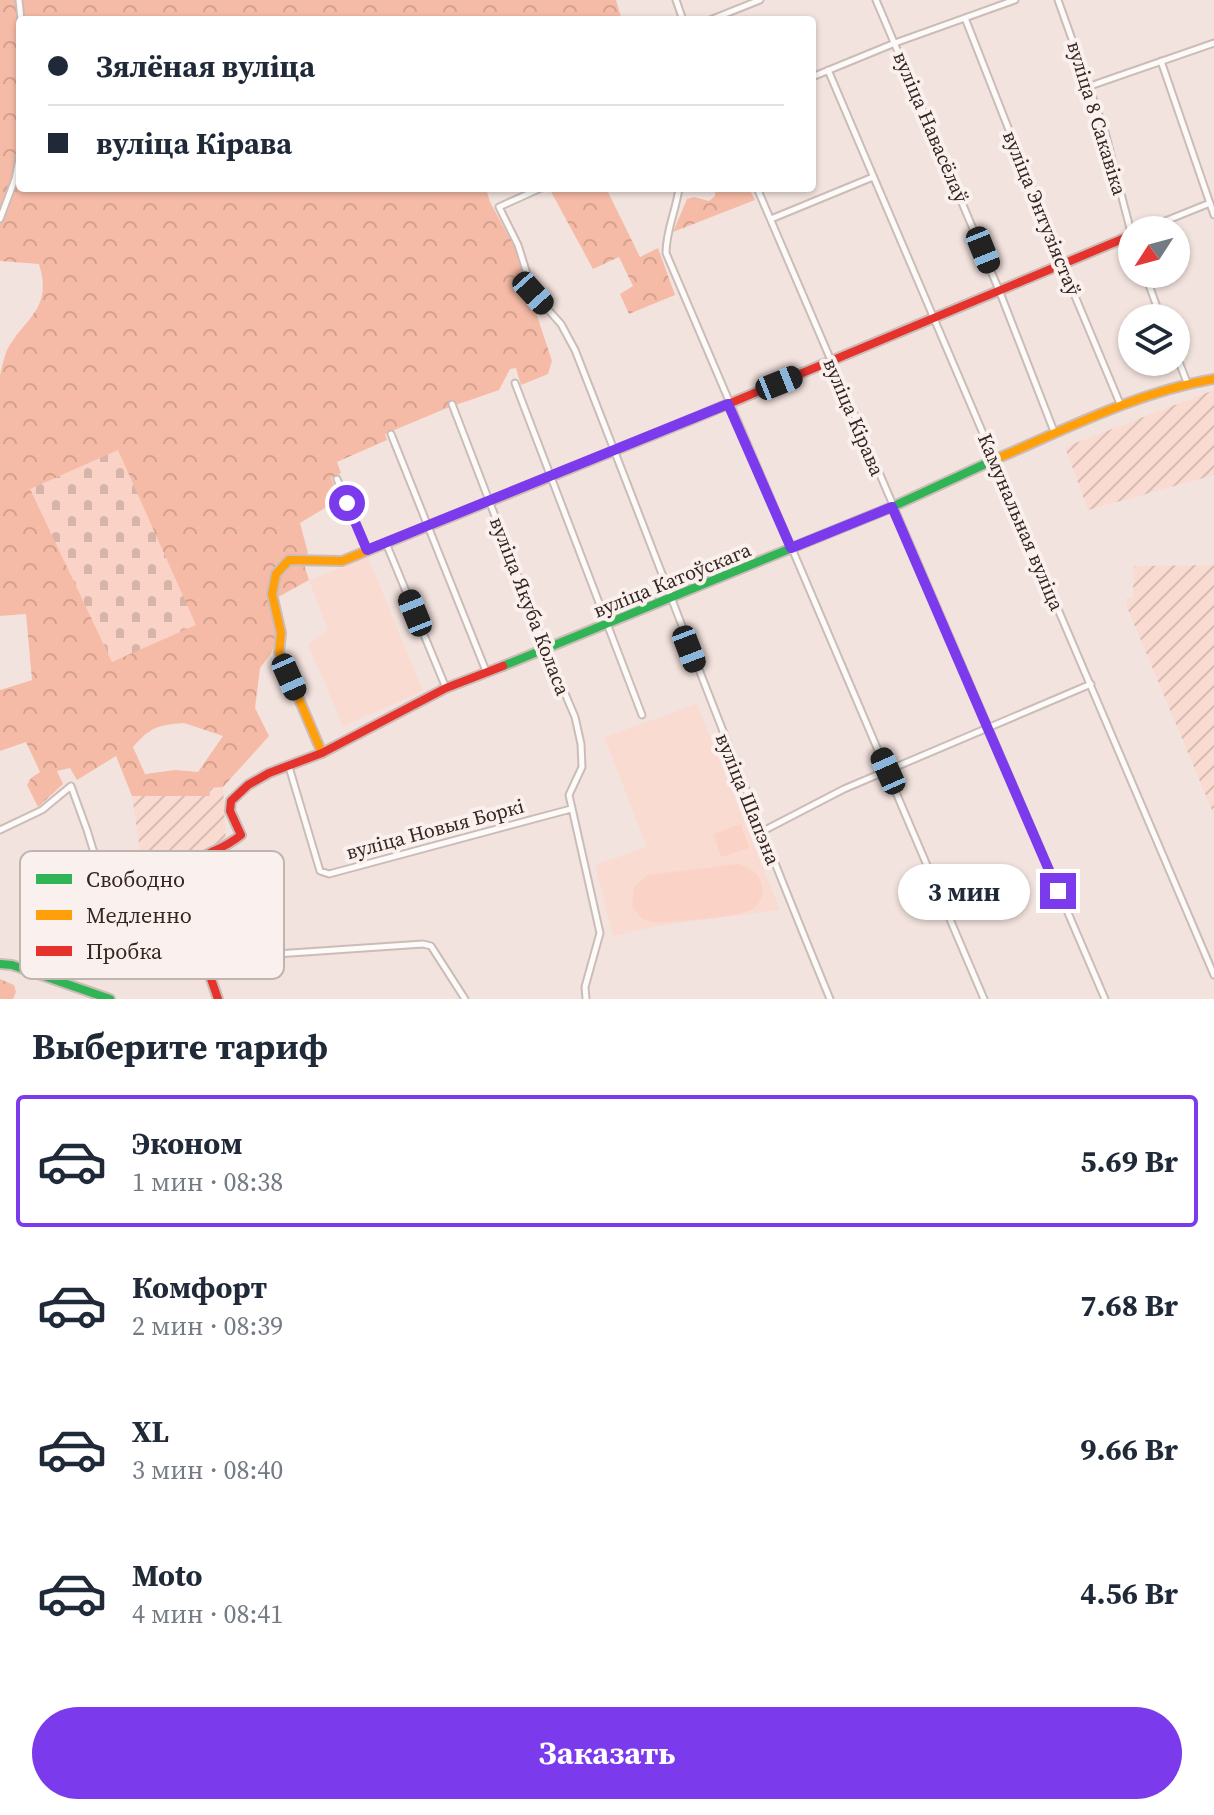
<!DOCTYPE html>
<html lang="ru">
<meta charset="utf-8">
<style>
body{margin:0;font-family:"Source Serif 4",serif;background:#f6f6f7;color:#1f2937;height:100vh;display:flex;flex-direction:column;font-size:30px;white-space:nowrap}
*{box-sizing:border-box;margin:0}
p{font-size:26px;color:#747a83}
.icon{flex:none;width:44px;height:44px;fill:none;stroke:currentColor;stroke-width:2;stroke-linecap:round;stroke-linejoin:round}
.map{position:relative;height:999px;overflow:hidden}
.sheet{display:flex;flex-direction:column;background:#fff;flex:1}
.sheet>*{flex:none}
.hud{position:absolute;left:16px;top:16px;width:800px;height:176px;border-radius:8px;box-shadow:0 2px 6px #0004;display:grid;align-content:center;height:176px;padding:0 32px;background:#fff}
.needle{width:52px;rotate:234deg}
.tools{position:absolute;left:1118px;top:216px;display:grid;gap:16px}
.tools a{display:grid;place-items:center;width:72px;height:72px;border-radius:50%;background:#fff;box-shadow:0 2px 6px #0004;font-size:40px}
.end{position:absolute;width:36px;height:36px;margin:-18px;border:10px solid #7c3aed;background:#fff;box-shadow:0 0 0 4px #fff}
.from{border-radius:50%}
.bubble{position:absolute;height:56px;border-radius:28px;background:#fff;box-shadow:0 2px 6px #0004;font-size:26px;font-weight:700;line-height:56px;text-align:center}
.car{position:absolute;width:24px;height:48px;margin:-24px -12px;border-radius:10px;box-shadow:0 0 6px 2px #0007;background:linear-gradient(#222 24%,#8ab4d8 0 40%,#222 0 76%,#8ab4d8 0 86%,#222 0)}
.hud b{display:flex;align-items:center;gap:28px;height:76px;font-size:30px}
.hud b+b{border-top:2px solid #e0e1e3}
.hud i{width:20px;height:20px;background:#1f2937}
ul{padding:0;list-style:none}
li{display:flex;align-items:center;gap:24px;height:132px;margin:0 16px 12px;padding:0 16px;border:4px solid transparent;border-radius:8px}
li div{flex:1}
li b{display:block;font-size:30px}
li em{font-style:normal;font-weight:700}
li.on{border-color:#7c3aed}
li>.icon{width:72px;height:72px;stroke-width:1.5}
h2{padding:0 32px;font-size:36px;line-height:96px}
.cta{display:flex;gap:16px;margin-top:auto;padding:16px 32px}
.cta a{flex:1;height:92px;border-radius:48px;background:#7c3aed;color:#fff;font-size:32px;font-weight:700;line-height:92px;text-align:center}
.map>svg:first-child{display:block}
</style>
<div class="map">
<svg width="1214" height="999" viewBox="0 0 1214 999">
<defs>
<pattern id="industrial-furrows" width="10" height="10" patternUnits="userSpaceOnUse" patternTransform="scale(2)"><rect width="10" height="10" fill="#fadbd1"/><path d="M-1 1l2-2M0 10L10 0M9 11l2-2" fill="none" stroke="#d7bcb3"/></pattern>
<pattern id="forest-crowns" width="20" height="18" patternUnits="userSpaceOnUse" patternTransform="scale(2)"><rect width="20" height="18" fill="#f6bba7"/><path d="M2 6a3 3 0 1 1 6 0M12 15a3 3 0 1 1 6 0" fill="none" stroke="#d4a18f"/></pattern>
<pattern id="cemetery-stones" width="16" height="16" patternUnits="userSpaceOnUse" patternTransform="scale(2)"><rect width="16" height="16" fill="#fad2c6"/><path d="M2 7V4a2 2 0 0 1 4 0v3zM10 15v-3a2 2 0 0 1 4 0v3z" fill="#d7b4aa"/></pattern>
</defs>
<rect width="100%" height="100%" fill="#f3e3de"/>
<path fill="#fadbd1" d="M 368,557 L 423,691 L 343,726 L 308,644 L 328,630 L 309,580 Z
M 697,704 L 780,910 L 658,926 L 613,936 L 595,865 L 647,847 L 604,737 Z"/>
<path fill="url(#industrial-furrows)" d="M 1214,390 L 1214,475 L 1088,510 L 1065,447 Z
M 1214,565 L 1214,815 L 1127,607 L 1126,598 L 1133,598 L 1134,566 Z
M 223,787 L 226,843 L 196,853 L 140,850 L 132,796 L 209,796 L 209,788 Z"/>
<path fill="#fad2c6" d="M 741,824 L 749,848 L 721,857 L 713,834 Z
M 737,864 C 759,866 773,893 753,909 C 740,918 673,921 654,923 L 642,919 L 632,906 L 634,887 L 648,875 Z"/>
<path fill="url(#forest-crowns)" fill-rule="evenodd" d="M 0,0 L 616,0 L 622,20 L 502,20 L 500,16 L 490,20 L 20,20 L 20,188 L 486,188 L 490,202 L 514,246 L 552,361 L 548,374 L 521,385 L 516,368 L 510,369 L 499,390 L 447,408 L 385,434 L 387,440 L 337,462 L 341,473 L 331,478 L 340,499 L 300,523 L 308,553 L 303,561 L 309,580 L 271,601 L 278,632 L 272,652 L 260,668 L 255,708 L 269,736 L 223,787 L 209,788 L 210,796 L 132,796 L 116,756 L 77,780 L 70,768 L 57,771 L 63,784 L 38,807 L 27,785 L 31,778 L 40,772 L 26,742 L 0,751 L 0,690 L 32,680 L 26,614 L 0,616 L 0,375 C 2,367 4,357 7,350 C 25,317 53,310 39,264 L 0,261 ZM 184,723 L 223,736 L 198,772 L 175,770 L 145,774 L 133,747 C 151,727 157,725 184,723 Z
M 549,188 L 606,188 L 640,257 L 658,248 L 675,295 L 629,314 L 620,294 L 633,286 L 619,257 L 593,269 Z
M 716,188 L 749,188 L 755,200 L 673,232 L 687,199 L 694,197 L 709,201 L 715,196 Z
M 0,979 L 14,985 L 16,992 L 13,999 L 0,999 Z"/>
<path fill="url(#cemetery-stones)" d="M 118,450 L 196,625 L 112,662 L 30,489 Z"/>
<g fill="none" stroke-linecap="round" stroke-linejoin="round">
<g stroke="#cbbcb7" stroke-width="9">
<path id="street" d="M 19,0 L 21,20
M 676,0 L 683,20
M 876,0 L 999,290 L 1055,434
M 1058,0 L 1105,132 L 1132,236
M 965,18 L 1062,265 L 1121,406
M 710,20 L 760,0
M 1161,61 L 1214,215
M 828,70 L 1214,975
M 812,77 L 895,43 L 1015,0
M 1090,86 L 1214,43
M 541,188 L 499,207 L 518,245 L 533,293 L 561,324 L 575,350 C 660,566 741,784 830,999
M 679,188 C 676,211 666,230 666,253 L 984,999
M 757,188 L 1105,999
M 0,219 L 15,179 L 20,154
M 771,219 L 873,177
M 1143,230 L 1210,203
M 1145,274 L 1161,318
M 1176,354 L 1188,385
M 515,383 L 642,715
M 452,404 L 546,649 L 575,717 L 581,744 L 582,767 L 569,795 L 600,933 L 585,987 L 586,999
M 391,434 L 486,671
M 337,479 L 367,550
M 386,543 L 446,688
M 289,767 L 320,871 L 329,874 L 571,809
M 0,830 L 42,810 L 71,786 L 87,830 L 107,895 L 125,908 L 180,890
M 761,832 L 844,789 L 1091,684
M 204,959 L 423,944 L 431,946 L 465,999"/>
</g>
<g stroke="#cbbcb7" stroke-width="12">
<path id="fast" d="M 503,666 L 892,507 L 996,459
M 0,964 L 12,965 L 110,999"/>
</g>
<g stroke="#cbbcb7" stroke-width="12">
<path id="slow" d="M 996,459 C 1066,429 1138,392 1214,379
M 322,753 L 279,652 L 281,633 L 272,594 L 276,574 L 289,560 L 342,561 L 690,420"/>
</g>
<g stroke="#cbbcb7" stroke-width="12">
<path id="jam" d="M 690,420 L 1132,235
M 218,999 L 180,890 C 200,844 210,860 241,835 L 230,811 L 231,801 L 248,785 L 269,773 L 322,753 L 446,688 L 503,666"/>
</g>
<use href="#street" stroke="#fdfbfa" stroke-width="5"/>
<use href="#fast" stroke="#30b455" stroke-width="8"/>
<use href="#slow" stroke="#ff9f0a" stroke-width="8"/>
<use href="#jam" stroke="#e5322d" stroke-width="8"/>
</g>
<g fill="none" stroke-linecap="round" stroke-linejoin="round">
<path stroke="#7c3aed" stroke-width="10" d="M 347,503 L 367,550 L 728,404 L 791,548 L 892,507 L 1058,891"/>
</g>
<g text-anchor="middle" stroke-width="8" stroke-linejoin="round" paint-order="stroke">
<g font-size="20" fill="#362520" stroke="#faf1ee">
<text transform="translate(1097 118) rotate(73)" y="7">вуліца 8 Сакавіка</text>
<text transform="translate(931 127) rotate(67)" y="7">вуліца Навасёлаў</text>
<text transform="translate(1042 213) rotate(68)" y="7">вуліца Энтузіястаў</text>
<text transform="translate(854 417) rotate(67)" y="7">вуліца Кірава</text>
<text transform="translate(1021 522) rotate(67)" y="7">Камунальная вуліца</text>
<text transform="translate(672 580) rotate(-22)" y="7">вуліца Катоўскага</text>
<text transform="translate(530 606) rotate(69)" y="7">вуліца Якуба Коласа</text>
<text transform="translate(748 799) rotate(68)" y="7">вуліца Шапэна</text>
<text transform="translate(435 829) rotate(-15)" y="7">вуліца Новыя Боркі</text>
</g>
</g>
<rect x="20" y="851" width="264" height="128" rx="12" fill="#faf1ee" stroke="#bfb4b0" stroke-width="2"/>
<rect x="36" y="874" width="36" height="10" fill="#30b455"/>
<rect x="36" y="910" width="36" height="10" fill="#ff9f0a"/>
<rect x="36" y="946" width="36" height="10" fill="#e5322d"/>
<g font-size="22" fill="#362520">
<text x="86" y="887">Свободно</text>
<text x="86" y="923">Медленно</text>
<text x="86" y="959">Пробка</text>
</g>
</svg>
<div class="tools">
<a><svg class="needle" viewBox="-14 -14 28 28"><path d="M0-13l5 13h-10z" fill="#e53935"/><path d="M0 13l5-13h-10z" fill="#747a83"/></svg></a>
<a><svg class="icon" aria-label="layers" viewBox="0 0 24 24"><path d="M12 4l9 5-9 5-9-5zM3 14l9 5 9-5"/></svg></a>
</div>
<i class="end from" style="left:347px;top:503px"></i>
<i class="end" style="left:1058px;top:891px"></i>
<div class="bubble" style="left:898px;top:864px;width:132px">3 мин</div>
<i class="car" style="left:983px;top:250px;rotate:158deg"></i>
<i class="car" style="left:533px;top:293px;rotate:138deg"></i>
<i class="car" style="left:779px;top:383px;rotate:68deg"></i>
<i class="car" style="left:415px;top:613px;rotate:338deg"></i>
<i class="car" style="left:689px;top:649px;rotate:159deg"></i>
<i class="car" style="left:289px;top:677px;rotate:156deg"></i>
<i class="car" style="left:888px;top:771px;rotate:336deg"></i>
<div class="hud">
<b><i class="from"></i>Зялёная вуліца</b>
<b><i></i>вуліца Кірава</b>
</div>
</div>
<section class="sheet">
<h2>Выберите тариф</h2>
<ul>
<li class="on"><svg class="icon" aria-label="car" viewBox="0 0 24 24"><path d="M5 17H2v-5l4-1 3-4h7l3 4 3 1v5h-3M9 17h6M6 11h13"/><circle cx="7" cy="17" r="2"/><circle cx="17" cy="17" r="2"/></svg><div><b>Эконом</b><p>1 мин · 08:38</p></div><em>5.69 Br</em></li>
<li><svg class="icon" aria-label="car" viewBox="0 0 24 24"><path d="M5 17H2v-5l4-1 3-4h7l3 4 3 1v5h-3M9 17h6M6 11h13"/><circle cx="7" cy="17" r="2"/><circle cx="17" cy="17" r="2"/></svg><div><b>Комфорт</b><p>2 мин · 08:39</p></div><em>7.68 Br</em></li>
<li><svg class="icon" aria-label="car" viewBox="0 0 24 24"><path d="M5 17H2v-5l4-1 3-4h7l3 4 3 1v5h-3M9 17h6M6 11h13"/><circle cx="7" cy="17" r="2"/><circle cx="17" cy="17" r="2"/></svg><div><b>XL</b><p>3 мин · 08:40</p></div><em>9.66 Br</em></li>
<li><svg class="icon" aria-label="car" viewBox="0 0 24 24"><path d="M5 17H2v-5l4-1 3-4h7l3 4 3 1v5h-3M9 17h6M6 11h13"/><circle cx="7" cy="17" r="2"/><circle cx="17" cy="17" r="2"/></svg><div><b>Moto</b><p>4 мин · 08:41</p></div><em>4.56 Br</em></li>
</ul>
<div class="cta"><a>Заказать</a></div>
</section>
